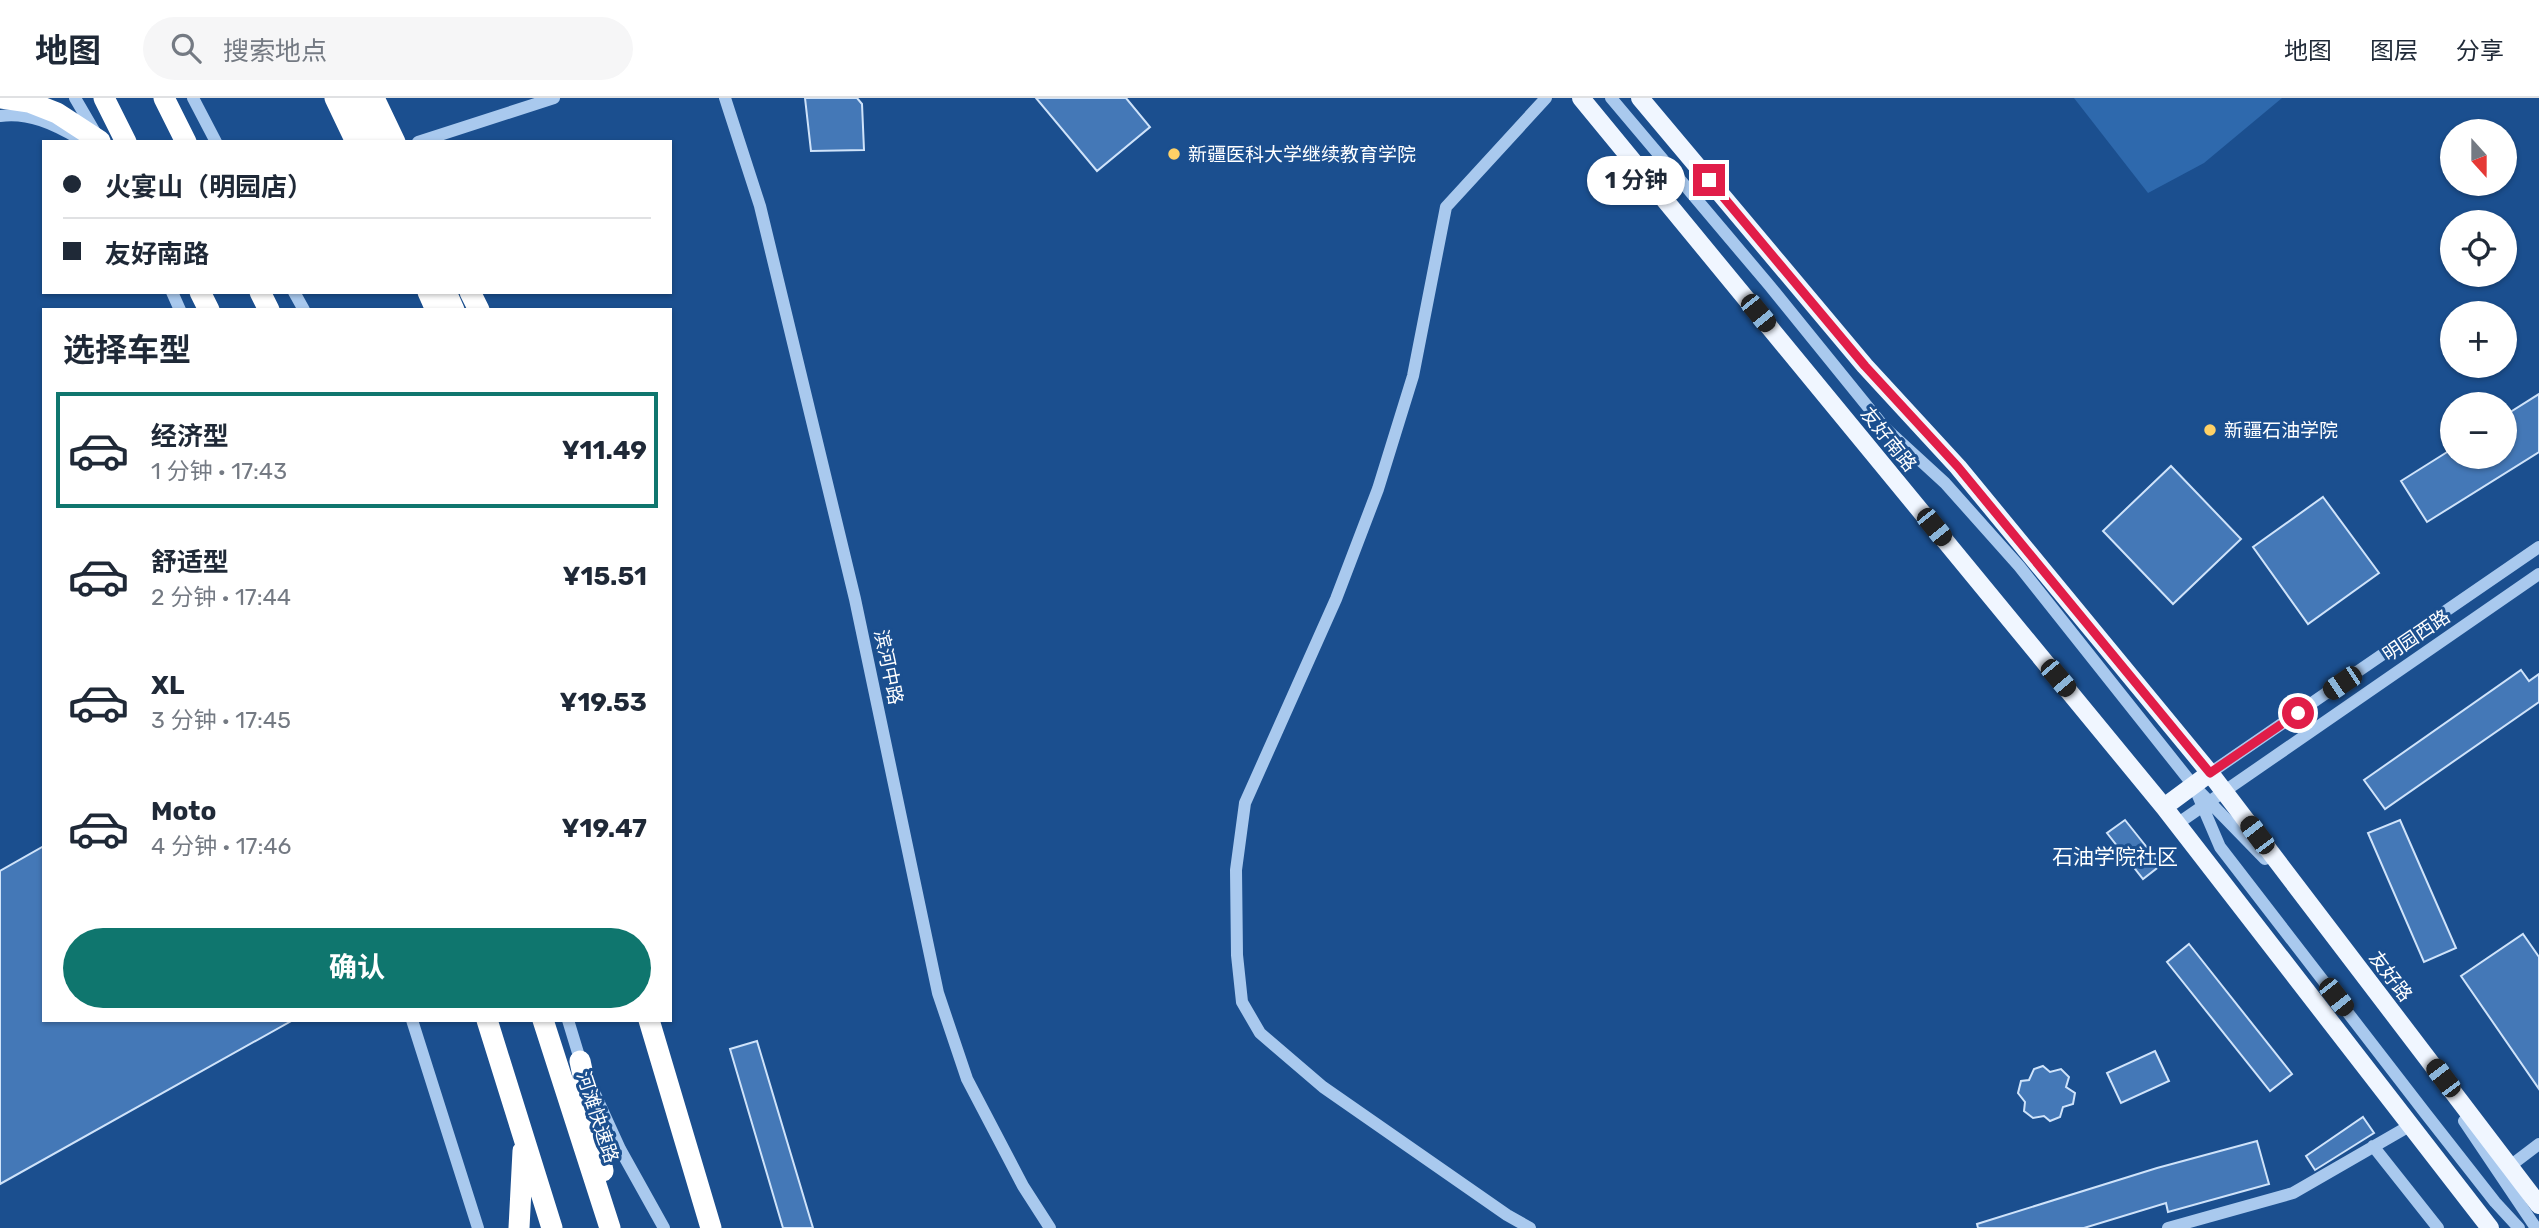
<!DOCTYPE html>
<html lang="zh">
<meta charset="utf-8">
<style>
body{margin:0;font-family:Rubik,"Noto Sans SC",sans-serif;background:#f6f6f7;color:#1f2937;height:100vh;display:flex;flex-direction:column;font-size:26px;white-space:nowrap}
*{box-sizing:border-box;margin:0}
p{font-size:23px;color:#747a83}
.icon{flex:none;width:38px;height:38px;fill:none;stroke:currentColor;stroke-width:2;stroke-linecap:round;stroke-linejoin:round}
.map{position:relative;flex:1;overflow:hidden}
.side{position:absolute;left:42px;top:210px;width:630px;height:714px;display:flex;flex-direction:column;background:#fff;border-radius:0px;box-shadow:0 2px 5px #0004}
.side>*{flex:none}
.top-card{position:absolute;left:42px;top:42px;width:630px;height:154px;border-radius:0px;box-shadow:0 2px 5px #0004;display:grid;align-content:center;height:154px;padding:0 21px;background:#fff}
.needle{width:46px;rotate:159deg}
.fabs{position:absolute;left:2440px;top:21px;display:grid;gap:14px}
.fabs a{display:grid;place-items:center;width:77px;height:77px;border-radius:50%;background:#fff;box-shadow:0 2px 5px #0004;font-size:35px}
.end{position:absolute;width:32px;height:32px;margin:-16px;border:9px solid #e11d48;background:#fff;box-shadow:0 0 0 4px #fff}
.from{border-radius:50%}
.bubble{position:absolute;height:49px;border-radius:24px;background:#fff;box-shadow:0 2px 5px #0004;font-size:23px;font-weight:700;line-height:49px;text-align:center}
.car{position:absolute;width:21px;height:42px;margin:-21px -10px;border-radius:9px;box-shadow:0 0 5px 2px #0007;background:linear-gradient(#222 24%,#8ab4d8 0 40%,#222 0 76%,#8ab4d8 0 86%,#222 0)}
.top-card b{display:flex;align-items:center;gap:24px;height:66px;font-size:26px}
.top-card b+b{border-top:2px solid #e0e1e3}
.top-card i{width:18px;height:18px;background:#1f2937}
ul{padding:0;list-style:none}
li{display:flex;align-items:center;gap:21px;height:116px;margin:0 14px 10px;padding:0 7px;border:4px solid transparent;border-radius:0px}
li div{flex:1}
li b{display:block;font-size:26px}
li em{font-style:normal;font-weight:700}
li.on{border-color:#0f766e}
li>.icon{width:63px;height:63px;stroke-width:1.5}
h2{padding:0 21px;font-size:32px;line-height:84px}
.cta{display:flex;gap:14px;margin-top:auto;padding:14px 21px}
.cta a{flex:1;height:80px;border-radius:42px;background:#0f766e;color:#fff;font-size:28px;font-weight:700;line-height:80px;text-align:center}
header{display:flex;align-items:center;gap:42px;box-sizing:border-box;height:98px;padding:0 35px;background:#fff;border-bottom:2px solid #e0e1e3}
header strong{font-size:33px}
nav{display:flex;gap:38px;margin-inline-start:auto;font-size:24px}
.search{width:490px;height:63px;background:#f6f6f7;display:flex;align-items:center;gap:18px;box-sizing:border-box;padding:0 24px;border-radius:38px;color:#747a83;font-size:26px}
.map>svg:first-child{display:block}
</style>
<header>
<strong>地图</strong>
<div class="search"><svg class="icon" aria-label="search" viewBox="0 0 24 24"><circle cx="10" cy="10" r="6"/><path d="M15 15l6 6"/></svg>搜索地点</div>
<nav><a>地图</a><a>图层</a><a>分享</a></nav>
</header>
<div class="map">
<svg width="2539" height="1130" viewBox="0 0 2539 1130">
<rect width="100%" height="100%" fill="#1b4f8f"/>
<path fill="#2e69ad" d="M 2074,0 L 2282,0 L 2204,65 L 2148,95 Z"/>
<path fill="#4478b7" stroke="#cfe3fa" stroke-width="2" d="M 805,0 L 857,0 L 862,6 L 864,52 L 811,53 Z
M 1036,0 L 1126,0 L 1150,29 L 1097,73 Z
M 2539,296 L 2539,354 L 2427,424 L 2401,383 L 2452,351 L 2452,359 L 2504,359 L 2504,318 Z
M 2171,368 L 2241,441 L 2173,506 L 2103,433 Z
M 2323,399 L 2379,475 L 2308,526 L 2253,449 Z
M 2521,572 L 2529,583 L 2539,576 L 2539,604 L 2385,711 L 2364,682 Z
M 2125,722 L 2161,767 L 2143,781 L 2107,735 Z
M 2400,722 L 2456,850 L 2424,864 L 2368,735 Z
M 44,748 L 44,922 L 293,922 L 0,1086 L 0,773 Z
M 2523,836 L 2539,859 L 2539,991 L 2461,878 Z
M 2189,846 L 2292,976 L 2270,993 L 2167,864 Z
M 757,943 L 813,1130 L 783,1130 L 730,951 Z
M 2155,953 L 2169,983 L 2121,1005 L 2107,975 Z
M 2043,968 L 2050,974 L 2061,971 L 2069,979 L 2066,989 L 2075,995 L 2073,1006 L 2063,1009 L 2060,1019 L 2050,1023 L 2044,1018 L 2033,1020 L 2024,1013 L 2025,1004 L 2018,995 L 2021,983 L 2029,982 L 2034,971 Z
M 2363,1019 L 2374,1035 L 2315,1072 L 2306,1058 Z
M 2257,1043 L 2269,1086 L 2168,1114 L 2166,1105 L 2084,1130 L 1978,1130 L 1977,1126 L 2157,1070 Z"/>
<g fill="none" stroke-linecap="round" stroke-linejoin="round">
<path stroke="#a9c9ee" stroke-width="12" d="M 75,0 L 96,36
M 193,0 L 216,44
M 725,0 L 760,108 L 855,501 L 938,895 L 967,981 L 1023,1088 L 1050,1130
M 1611,0 L 1769,187 L 1885,330 L 1945,385 L 2019,468 L 2193,687 L 2265,761
M 0,18 C 29,14 54,26 78,40
M 418,44 L 554,0
M 172,194 L 180,212
M 294,194 L 304,212
M 2210,675 L 2539,449
M 2196,693 L 2220,749 L 2426,1016 L 2495,1104 L 2519,1130
M 2177,726 L 2539,476
M 412,922 L 478,1130
M 568,922 L 582,968
M 594,994 L 620,1051 L 664,1130
M 2464,1023 L 2536,1130
M 2373,1048 L 2438,1130
M 2510,1068 L 2539,1046
M 1530,1130 L 1507,1117 L 1323,989 L 1260,935 L 1242,904 L 1237,857 L 1236,772 L 1245,705 L 1336,501 L 1378,391 L 1413,278 L 1446,109 L 1546,0
M 2168,1130 L 2293,1095 L 2411,1027"/>
<path stroke="#f0f6ff" stroke-width="18" d="M 1581,0 L 2164,709 L 2490,1130
M 1640,0 L 1865,268 L 1958,369 L 2210,675 L 2539,1107
M 2164,709 L 2210,675"/>
<path stroke="#fff" stroke-width="21" d="M 0,0 L 29,4 L 57,15 L 100,43
M 104,0 L 126,44
M 164,0 L 186,44
M 335,0 L 356,44
M 352,0 L 373,44
M 374,0 L 395,44
M 200,194 L 209,212
M 260,194 L 269,212
M 428,194 L 436,212
M 446,194 L 454,212
M 470,194 L 479,212
M 487,922 L 552,1130
M 543,922 L 610,1130
M 649,922 L 711,1130
M 580,963 L 603,1073
M 519,1130 L 523,1053"/>
</g>
<g fill="none" stroke-linecap="round" stroke-linejoin="round">
<path stroke="#e11d48" stroke-width="9" d="M 1709,82 L 1865,268 L 1958,369 L 2210,675 L 2298,615"/>
</g>
<g fill="#ffd166" stroke="#1b4f8f" stroke-width="2.5">
<circle cx="1174" cy="56" r="7"/>
<circle cx="2210" cy="332" r="7"/>
</g>
<g text-anchor="middle" stroke-width="6" stroke-linejoin="round" paint-order="stroke">
<g font-size="19" fill="#fff" stroke="#1b4f8f" text-anchor="start">
<text x="1188" y="63">新疆医科大学继续教育学院</text>
<text x="2224" y="339">新疆石油学院</text>
</g>
<g font-size="19" fill="#fff" stroke="#1b4f8f">
<text transform="translate(1889 341) rotate(51)" y="7">友好南路</text>
<text transform="translate(2416 537) rotate(-34)" y="7">明园西路</text>
<text transform="translate(889 569) rotate(78)" y="7">滨河中路</text>
<text transform="translate(2391 878) rotate(53)" y="7">友好路</text>
<text transform="translate(598 1019) rotate(72)" y="7">河滩快速路</text>
</g>
<g font-size="21" fill="#fff" stroke="#1b4f8f">
<text x="2115" y="766">石油学院社区</text>
</g>
</g>
</svg>
<div class="fabs">
<a><svg class="needle" viewBox="-14 -14 28 28"><path d="M0-13l5 13h-10z" fill="#e53935"/><path d="M0 13l5-13h-10z" fill="#747a83"/></svg></a>
<a><svg class="icon" aria-label="locate" viewBox="0 0 24 24"><circle cx="12" cy="12" r="6"/><path d="M12 2v4M12 18v4M2 12h4M18 12h4"/></svg></a>
<a>+</a>
<a>−</a>
</div>
<i class="end from" style="left:2298px;top:615px"></i>
<i class="end" style="left:1709px;top:82px"></i>
<div class="bubble" style="left:1587px;top:58px;width:98px">1 分钟</div>
<i class="car" style="left:1758px;top:215px;rotate:141deg"></i>
<i class="car" style="left:1934px;top:429px;rotate:141deg"></i>
<i class="car" style="left:2058px;top:580px;rotate:140deg"></i>
<i class="car" style="left:2342px;top:585px;rotate:236deg"></i>
<i class="car" style="left:2257px;top:737px;rotate:323deg"></i>
<i class="car" style="left:2336px;top:899px;rotate:142deg"></i>
<i class="car" style="left:2443px;top:980px;rotate:323deg"></i>
<div class="top-card">
<b><i class="from"></i>火宴山（明园店）</b>
<b><i></i>友好南路</b>
</div>
<section class="side">
<h2>选择车型</h2>
<ul>
<li class="on"><svg class="icon" aria-label="car" viewBox="0 0 24 24"><path d="M5 17H2v-5l4-1 3-4h7l3 4 3 1v5h-3M9 17h6M6 11h13"/><circle cx="7" cy="17" r="2"/><circle cx="17" cy="17" r="2"/></svg><div><b>经济型</b><p>1 分钟 · 17:43</p></div><em>¥11.49</em></li>
<li><svg class="icon" aria-label="car" viewBox="0 0 24 24"><path d="M5 17H2v-5l4-1 3-4h7l3 4 3 1v5h-3M9 17h6M6 11h13"/><circle cx="7" cy="17" r="2"/><circle cx="17" cy="17" r="2"/></svg><div><b>舒适型</b><p>2 分钟 · 17:44</p></div><em>¥15.51</em></li>
<li><svg class="icon" aria-label="car" viewBox="0 0 24 24"><path d="M5 17H2v-5l4-1 3-4h7l3 4 3 1v5h-3M9 17h6M6 11h13"/><circle cx="7" cy="17" r="2"/><circle cx="17" cy="17" r="2"/></svg><div><b>XL</b><p>3 分钟 · 17:45</p></div><em>¥19.53</em></li>
<li><svg class="icon" aria-label="car" viewBox="0 0 24 24"><path d="M5 17H2v-5l4-1 3-4h7l3 4 3 1v5h-3M9 17h6M6 11h13"/><circle cx="7" cy="17" r="2"/><circle cx="17" cy="17" r="2"/></svg><div><b>Moto</b><p>4 分钟 · 17:46</p></div><em>¥19.47</em></li>
</ul>
<div class="cta"><a>确认</a></div>
</section>
</div>
